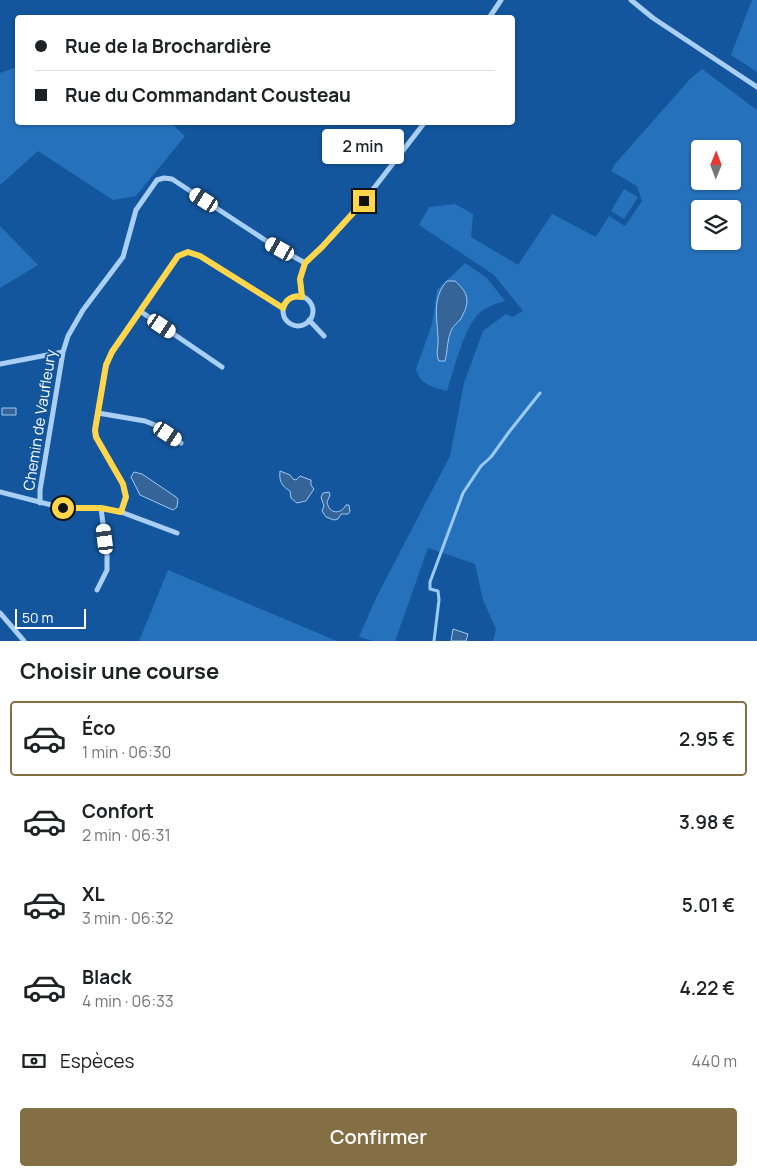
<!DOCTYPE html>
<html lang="fr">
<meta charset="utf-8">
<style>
body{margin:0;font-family:Manrope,sans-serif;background:#f6f6f6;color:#202124;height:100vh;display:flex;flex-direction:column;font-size:19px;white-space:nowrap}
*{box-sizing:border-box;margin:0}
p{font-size:16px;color:#757577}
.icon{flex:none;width:28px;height:28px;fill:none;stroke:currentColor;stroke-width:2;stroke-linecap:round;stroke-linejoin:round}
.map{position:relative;height:641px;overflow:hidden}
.drawer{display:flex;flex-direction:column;background:#fff;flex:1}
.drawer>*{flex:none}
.banner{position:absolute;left:15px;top:15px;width:500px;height:110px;border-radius:5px;box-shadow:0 1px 4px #0004;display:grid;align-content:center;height:110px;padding:0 20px;background:#fff}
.needle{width:32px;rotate:1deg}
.fabs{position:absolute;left:691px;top:140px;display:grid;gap:10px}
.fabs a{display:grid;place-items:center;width:50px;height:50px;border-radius:5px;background:#fff;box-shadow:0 1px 4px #0004;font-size:25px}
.scale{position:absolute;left:15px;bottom:12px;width:71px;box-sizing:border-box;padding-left:5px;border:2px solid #fff;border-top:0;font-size:14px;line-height:18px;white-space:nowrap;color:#fff;-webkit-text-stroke:4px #13569d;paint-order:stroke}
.end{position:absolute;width:22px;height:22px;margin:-11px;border:6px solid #ffd54a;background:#111;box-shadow:0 0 0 2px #111}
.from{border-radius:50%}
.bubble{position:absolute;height:35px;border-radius:5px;background:#fff;box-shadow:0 1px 4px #0004;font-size:16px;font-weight:600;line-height:35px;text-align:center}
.car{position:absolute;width:15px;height:30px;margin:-15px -8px;border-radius:6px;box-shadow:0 0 4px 1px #0007;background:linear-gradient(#fff 24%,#345 0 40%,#fff 0 76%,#345 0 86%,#fff 0)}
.banner b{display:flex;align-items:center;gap:18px;height:48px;font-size:19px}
.banner b+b{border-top:1px solid #e0e0e0}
.banner i{width:12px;height:12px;background:#202124}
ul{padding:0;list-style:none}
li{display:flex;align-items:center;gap:15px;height:75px;margin:0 10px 8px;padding:0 10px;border:2px solid transparent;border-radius:5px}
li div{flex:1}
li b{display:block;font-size:19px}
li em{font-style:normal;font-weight:600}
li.current{border-color:#846e44}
li>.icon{width:45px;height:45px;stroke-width:1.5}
h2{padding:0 20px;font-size:22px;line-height:60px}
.pay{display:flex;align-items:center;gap:12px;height:55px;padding:0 20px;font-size:19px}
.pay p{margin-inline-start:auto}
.cta{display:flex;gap:10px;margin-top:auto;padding:10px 20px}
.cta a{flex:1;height:58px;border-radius:5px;background:#846e44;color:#fff;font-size:20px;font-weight:600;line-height:58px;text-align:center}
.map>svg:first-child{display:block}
</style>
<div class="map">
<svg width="757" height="641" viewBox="0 0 757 641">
<rect width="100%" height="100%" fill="#13569d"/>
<path fill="#2671bb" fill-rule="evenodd" d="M 752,0 L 757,0 L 757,72 L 731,55 Z
M 17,67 L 18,122 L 171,123 L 185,136 L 136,196 L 113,200 L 38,151 L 0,185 L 0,73 Z
M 702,69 L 757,110 L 757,641 L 493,641 L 496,629 L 483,600 L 475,564 L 428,548 L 395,641 L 373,641 L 359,637 L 376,598 L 450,456 L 464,383 L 483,331 L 506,314 L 513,317 L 523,311 L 494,275 L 419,225 L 429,207 L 455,204 L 473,214 L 471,237 L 518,265 L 552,214 L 596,237 L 609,216 L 625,226 L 642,201 L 637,186 L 611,171 L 615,164 L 691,78 ZM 700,149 L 732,149 L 732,181 L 700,181 ZM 700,209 L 732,209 L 732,241 L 700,241 Z
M 624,189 L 638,197 L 624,219 L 611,211 Z
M 0,226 L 38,265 L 0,288 Z
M 465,263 L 486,277 L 505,301 C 495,304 482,308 475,318 C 462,336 454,369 447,391 C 433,387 420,385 416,369 L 432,324 L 437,290 Z
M 168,570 L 337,641 L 139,641 Z"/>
<path fill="#356598" stroke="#9bcaf7" d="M 447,281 L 455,281 C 470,294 470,303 460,320 C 457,323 454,325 452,329 C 447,338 448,350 445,361 L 439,361 C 435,354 439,346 438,338 C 437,318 432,297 447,281 Z
M 2,408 L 16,408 L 16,415 L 2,415 Z
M 280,471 L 290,475 L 293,479 L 296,480 L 300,476 L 311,480 L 311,485 L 314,489 L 306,501 L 297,503 L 291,498 L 290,491 C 281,486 279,480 280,471 Z
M 134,472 L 142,474 L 176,497 L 178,499 L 177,507 L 173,510 L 140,495 L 131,477 Z
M 329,492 L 330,495 L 327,502 C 329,514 341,515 346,505 L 349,505 L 350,512 L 348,514 L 341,514 L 338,519 L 334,520 L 326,517 L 322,511 L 324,506 L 321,497 L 323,493 Z
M 453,629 L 468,634 L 466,641 L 451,641 Z"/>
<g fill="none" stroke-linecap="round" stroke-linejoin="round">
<path stroke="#9bcaf7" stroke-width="3" d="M 434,641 L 439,600 L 438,591 L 430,589 L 430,582 L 463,493 L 481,466 L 491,457 L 509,432 L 540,393"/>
<path stroke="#a9cff4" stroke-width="5" d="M 631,0 L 653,18 L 757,87
M 489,18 L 501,0
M283 311a15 15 0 1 1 30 0a15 15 0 1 1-30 0Z
M 302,297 L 300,279 L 305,263 L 322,247 L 364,201 L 425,122
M 140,311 L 222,367
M 309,320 L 324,336
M 0,364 L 63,352
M 98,413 L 145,421 L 155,425 L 181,443
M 0,492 L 63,508 L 101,508 L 121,512 L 177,533
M 40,503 L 40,490 L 63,352 L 68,336 L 83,310 L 123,257 L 136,210 L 157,180 L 164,178 L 172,179 L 268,242 L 305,263
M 121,512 L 126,497 L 123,484 L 96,437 L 95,430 L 106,365 L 112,351 L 178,256 L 188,252 L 200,256 L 283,308
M 97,590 L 107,570 L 107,555 L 101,508
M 0,613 L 24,641"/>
</g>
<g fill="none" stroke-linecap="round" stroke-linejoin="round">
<path stroke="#ffd54a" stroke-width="6" d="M 63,508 L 101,508 L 121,512 L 126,497 L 123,484 L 96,437 L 95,430 L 106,365 L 112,352 L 178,256 L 188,252 L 200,256 L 283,308 C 286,299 293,295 302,297 L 300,279 L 305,263 L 322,247 L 364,201"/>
</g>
<g text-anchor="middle" stroke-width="4" stroke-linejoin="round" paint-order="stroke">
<g font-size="15" fill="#fff" stroke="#13569d">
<text transform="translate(40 420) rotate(-81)" y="5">Chemin de Vaufleury</text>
</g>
</g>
</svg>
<div class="fabs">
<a><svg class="needle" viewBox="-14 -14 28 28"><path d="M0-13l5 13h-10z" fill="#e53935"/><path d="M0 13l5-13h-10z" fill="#757577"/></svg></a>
<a><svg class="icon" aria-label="layers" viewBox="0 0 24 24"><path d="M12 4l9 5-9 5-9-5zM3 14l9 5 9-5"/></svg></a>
</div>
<div class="scale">50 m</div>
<i class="end from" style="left:63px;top:508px"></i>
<i class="end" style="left:364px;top:201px"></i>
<div class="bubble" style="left:322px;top:129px;width:82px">2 min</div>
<i class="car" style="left:204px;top:200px;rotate:303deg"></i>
<i class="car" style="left:280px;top:249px;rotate:299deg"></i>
<i class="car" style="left:162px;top:326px;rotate:124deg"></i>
<i class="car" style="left:168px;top:434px;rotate:124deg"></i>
<i class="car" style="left:105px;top:539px;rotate:353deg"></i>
<div class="banner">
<b><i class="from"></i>Rue de la Brochardière</b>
<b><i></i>Rue du Commandant Cousteau</b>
</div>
</div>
<section class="drawer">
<h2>Choisir une course</h2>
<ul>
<li class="current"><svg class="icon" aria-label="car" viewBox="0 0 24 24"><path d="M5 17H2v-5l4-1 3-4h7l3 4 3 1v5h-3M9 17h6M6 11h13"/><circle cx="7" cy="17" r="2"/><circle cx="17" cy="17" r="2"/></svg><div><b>Éco</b><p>1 min · 06:30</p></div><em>2.95 €</em></li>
<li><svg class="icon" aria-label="car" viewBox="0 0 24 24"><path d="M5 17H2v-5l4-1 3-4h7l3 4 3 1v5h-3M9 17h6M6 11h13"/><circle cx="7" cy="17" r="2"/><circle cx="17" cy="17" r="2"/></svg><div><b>Confort</b><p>2 min · 06:31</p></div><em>3.98 €</em></li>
<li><svg class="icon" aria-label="car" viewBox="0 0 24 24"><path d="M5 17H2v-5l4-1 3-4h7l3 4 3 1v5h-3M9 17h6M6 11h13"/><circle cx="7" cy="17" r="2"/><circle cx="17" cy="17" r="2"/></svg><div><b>XL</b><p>3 min · 06:32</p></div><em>5.01 €</em></li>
<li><svg class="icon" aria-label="car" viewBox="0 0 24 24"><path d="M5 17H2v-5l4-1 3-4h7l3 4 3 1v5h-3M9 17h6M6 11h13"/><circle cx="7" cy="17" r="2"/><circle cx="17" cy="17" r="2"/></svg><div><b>Black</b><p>4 min · 06:33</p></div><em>4.22 €</em></li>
</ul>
<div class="pay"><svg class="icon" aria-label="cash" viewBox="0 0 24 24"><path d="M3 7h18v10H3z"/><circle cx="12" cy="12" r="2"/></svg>Espèces<p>440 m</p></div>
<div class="cta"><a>Confirmer</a></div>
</section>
